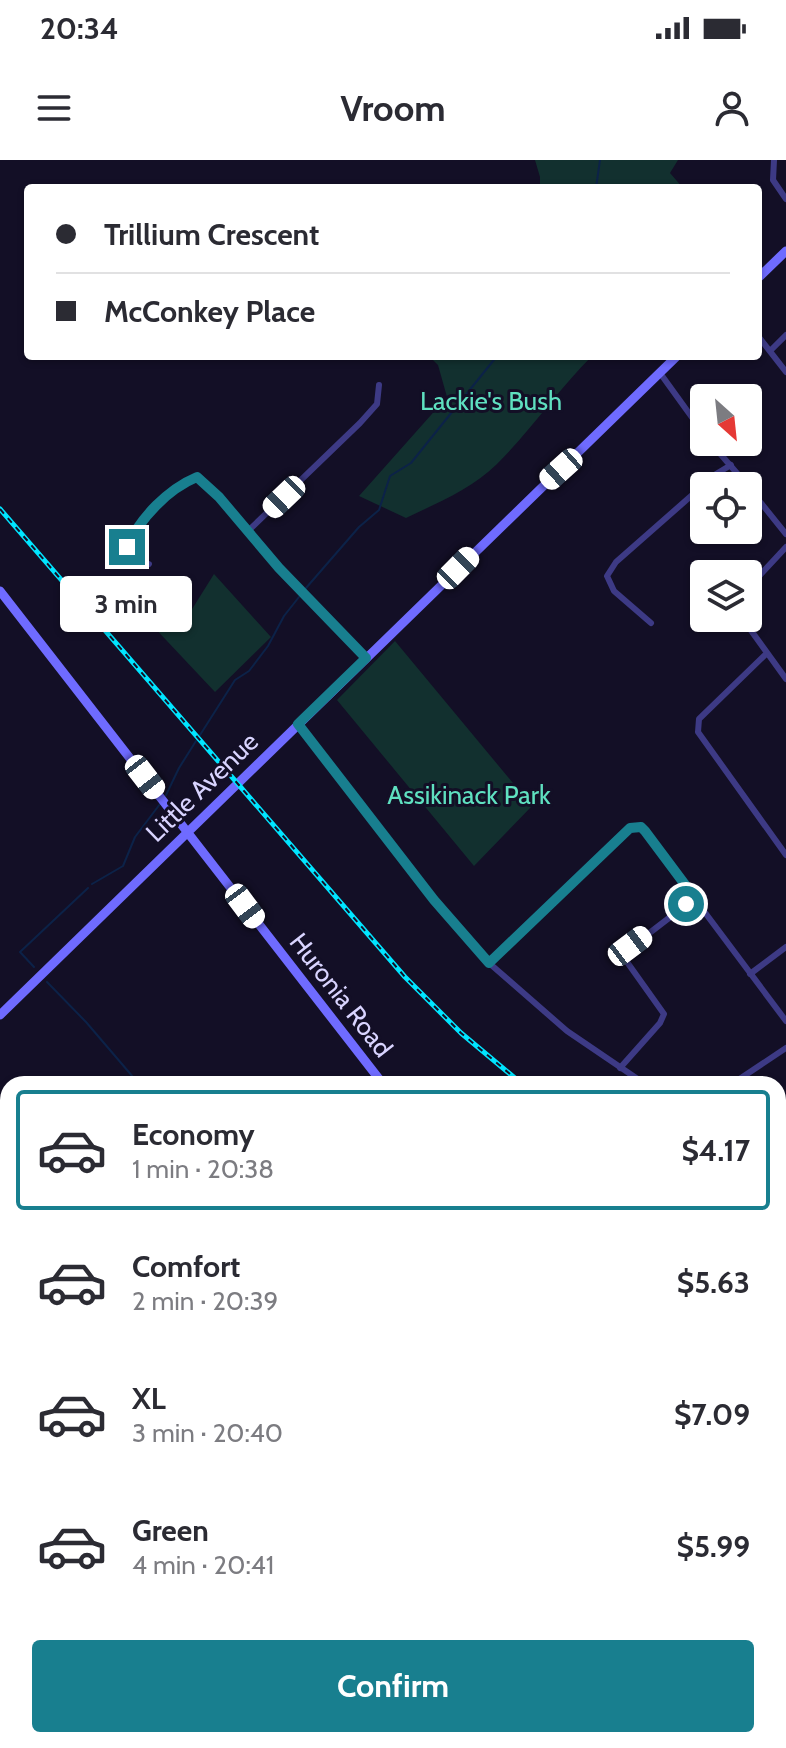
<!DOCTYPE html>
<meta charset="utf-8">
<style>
body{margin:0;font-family:Cabin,sans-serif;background:#f2f2f3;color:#2b2b33;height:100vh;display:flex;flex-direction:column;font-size:30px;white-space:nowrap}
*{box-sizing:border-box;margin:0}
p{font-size:26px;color:#7c7c81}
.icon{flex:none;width:44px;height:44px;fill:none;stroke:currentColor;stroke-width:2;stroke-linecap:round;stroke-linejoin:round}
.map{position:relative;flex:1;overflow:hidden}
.side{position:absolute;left:0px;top:916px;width:786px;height:672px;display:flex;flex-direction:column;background:#fff;border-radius:24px 24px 0 0;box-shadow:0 2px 6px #0004}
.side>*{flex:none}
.banner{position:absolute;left:24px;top:24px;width:738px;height:176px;border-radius:8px;box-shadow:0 2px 6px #0004;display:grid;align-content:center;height:176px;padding:0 32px;background:#fff}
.needle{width:52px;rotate:153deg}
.fabs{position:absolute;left:690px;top:224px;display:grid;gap:16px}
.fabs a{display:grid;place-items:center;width:72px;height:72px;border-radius:8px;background:#fff;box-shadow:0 2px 6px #0004;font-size:40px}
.end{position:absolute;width:36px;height:36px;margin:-18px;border:10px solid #187f8f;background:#fff;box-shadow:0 0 0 4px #fff}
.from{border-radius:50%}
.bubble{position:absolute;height:56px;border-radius:8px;background:#fff;box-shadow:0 2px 6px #0004;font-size:26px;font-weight:700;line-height:56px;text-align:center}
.car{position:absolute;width:24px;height:48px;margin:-24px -12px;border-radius:10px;box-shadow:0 0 6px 2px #0007;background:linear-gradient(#fff 24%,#345 0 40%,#fff 0 76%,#345 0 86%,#fff 0)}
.banner b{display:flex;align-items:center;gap:28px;height:76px;font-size:30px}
.banner b+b{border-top:2px solid #e1e1e2}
.banner i{width:20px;height:20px;background:#2b2b33}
ul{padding:14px 0 0;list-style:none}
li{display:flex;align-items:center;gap:24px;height:120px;margin:0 16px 12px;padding:0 16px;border:4px solid transparent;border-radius:8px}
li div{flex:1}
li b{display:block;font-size:30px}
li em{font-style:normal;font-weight:700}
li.on{border-color:#187f8f}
li>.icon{width:72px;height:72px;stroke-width:1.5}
.button{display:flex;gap:16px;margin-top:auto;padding:16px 32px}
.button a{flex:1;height:92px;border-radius:8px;background:#187f8f;color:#fff;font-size:32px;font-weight:700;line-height:92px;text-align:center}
.status{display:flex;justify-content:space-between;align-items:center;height:56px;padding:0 40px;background:#fff;direction:ltr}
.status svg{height:22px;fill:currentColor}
header{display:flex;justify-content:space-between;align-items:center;height:104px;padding:0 32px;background:#fff;font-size:36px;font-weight:700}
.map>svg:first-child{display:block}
</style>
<div class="status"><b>20:34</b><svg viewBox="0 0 49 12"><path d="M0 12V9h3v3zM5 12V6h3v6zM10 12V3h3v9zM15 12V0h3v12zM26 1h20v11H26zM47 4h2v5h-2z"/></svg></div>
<header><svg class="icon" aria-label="menu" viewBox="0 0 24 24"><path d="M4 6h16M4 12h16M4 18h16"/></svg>Vroom<svg class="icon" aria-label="person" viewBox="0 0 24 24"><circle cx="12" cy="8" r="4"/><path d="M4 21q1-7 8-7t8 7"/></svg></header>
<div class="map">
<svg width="786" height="1588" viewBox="0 0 786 1588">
<rect width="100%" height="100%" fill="#130f26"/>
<path fill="#12302f" d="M 535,0 L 678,0 L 670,13 L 683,28 L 540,28 L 540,17 Z
M 429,196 L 592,196 C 558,230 531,270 497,304 C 472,329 437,343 406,358 L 359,336 L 447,237 L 438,205 Z
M 214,414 L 271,477 L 215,532 L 151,464 L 189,454 Z
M 395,481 L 532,646 L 474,706 L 337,540 Z
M 786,1352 L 786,1419 L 778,1411 L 778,1358 Z"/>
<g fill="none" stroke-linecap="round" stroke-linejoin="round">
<path stroke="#0c2248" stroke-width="2" d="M 596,28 L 600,0
M 306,428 L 359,367 L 379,350 L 390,316 L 411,303 L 497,196
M 200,575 L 235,520 L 249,511 L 268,486 L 284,456 L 299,437
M 166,635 L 179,608 L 196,581
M 92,724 L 123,706 L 135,677 L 160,644
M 34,807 L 20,792 L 88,728
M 47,822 L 86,862 L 139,924
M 546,1580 L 549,1588"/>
<path stroke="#3d3a85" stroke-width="6" d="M 774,0 L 773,20 L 786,39
M 758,176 L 786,212
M 770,191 L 786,175
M 660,213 L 704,274
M 710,282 L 748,326
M 748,327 L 786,374
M 247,372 L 360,263 L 377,244 L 379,225
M 149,404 L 139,401 L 127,387 C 140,358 168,329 197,317 L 219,337 L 279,408 L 366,498
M 748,428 L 786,387
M 742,458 L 786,519
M 651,463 L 614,431 L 607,416 L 616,402 L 716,314 L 731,305
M 767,493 L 699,559 L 698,572 L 786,695
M 298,564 L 434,740 L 489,803 L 567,871 L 645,924
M 489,803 L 625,671 L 641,667 L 786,861
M 750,814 L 786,787
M 620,908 L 660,863 L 664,854 L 627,802 L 626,791 L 695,738
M 732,924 L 786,888
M 778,1039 L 786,1042
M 0,1383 L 8,1378
M 778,1469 L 786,1464
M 196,1580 L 197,1588
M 661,1588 L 671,1580"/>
<path stroke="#6f6bff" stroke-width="9" d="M 758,118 L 786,91
M 0,431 L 383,924
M 0,855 L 677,196
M 778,1077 L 786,1074
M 778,1331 L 786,1325
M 778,1345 L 786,1339
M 0,1556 L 8,1559
M 56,1580 L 73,1588
M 322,1588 L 343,1580"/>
<path stroke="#c25bff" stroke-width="10" d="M 0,1081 L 8,1083"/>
<g stroke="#00e5ff" stroke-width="5">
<path id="rail" d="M 0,349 L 405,817 L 461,873 L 522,924
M 778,1062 L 786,1064
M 778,1263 L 786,1260
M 0,1498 L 8,1496"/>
</g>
<use href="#rail" stroke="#130f26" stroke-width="2" stroke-dasharray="6" stroke-linecap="butt"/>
</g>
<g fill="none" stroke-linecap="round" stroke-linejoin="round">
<path stroke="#187f8f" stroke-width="10" d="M 127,387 C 140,358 168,329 197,317 L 219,337 L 279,408 L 366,498 L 298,564 L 434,740 L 489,803 L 630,668 L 641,667 L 645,671 L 695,738 L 686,744"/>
</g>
<g text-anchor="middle" stroke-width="6" stroke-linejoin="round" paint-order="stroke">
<g font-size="26" fill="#5fe0c0" stroke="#130f26">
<text x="491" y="250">Lackie's Bush</text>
<text x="469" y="644">Assikinack Park</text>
</g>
<g font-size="26" fill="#d9d4ff" stroke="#130f26">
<text transform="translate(202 627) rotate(-44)" y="9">Little Avenue</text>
<text transform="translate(341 835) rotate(52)" y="9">Huronia Road</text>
</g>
</g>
</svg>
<div class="fabs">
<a><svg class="needle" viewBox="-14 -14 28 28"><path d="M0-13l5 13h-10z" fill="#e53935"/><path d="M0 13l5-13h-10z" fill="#7c7c81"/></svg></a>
<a><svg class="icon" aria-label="locate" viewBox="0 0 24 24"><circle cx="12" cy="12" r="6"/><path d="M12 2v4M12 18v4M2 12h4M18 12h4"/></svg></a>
<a><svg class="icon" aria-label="layers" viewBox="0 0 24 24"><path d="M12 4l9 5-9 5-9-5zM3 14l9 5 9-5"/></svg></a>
</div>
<i class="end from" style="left:686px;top:744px"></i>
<i class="end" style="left:127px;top:387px"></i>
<div class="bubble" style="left:60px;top:416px;width:132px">3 min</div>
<i class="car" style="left:561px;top:309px;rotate:228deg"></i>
<i class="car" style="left:284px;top:337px;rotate:226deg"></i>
<i class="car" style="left:458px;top:408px;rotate:45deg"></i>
<i class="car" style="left:145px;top:617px;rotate:142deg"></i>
<i class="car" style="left:245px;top:746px;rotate:143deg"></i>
<i class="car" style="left:630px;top:786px;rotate:53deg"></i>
<div class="banner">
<b><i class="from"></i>Trillium Crescent</b>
<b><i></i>McConkey Place</b>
</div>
<section class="side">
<ul>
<li class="on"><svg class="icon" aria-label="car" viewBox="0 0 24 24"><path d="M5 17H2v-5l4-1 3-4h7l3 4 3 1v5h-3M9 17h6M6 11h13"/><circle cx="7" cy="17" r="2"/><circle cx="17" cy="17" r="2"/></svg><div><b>Economy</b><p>1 min · 20:38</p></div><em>$4.17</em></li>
<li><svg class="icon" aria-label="car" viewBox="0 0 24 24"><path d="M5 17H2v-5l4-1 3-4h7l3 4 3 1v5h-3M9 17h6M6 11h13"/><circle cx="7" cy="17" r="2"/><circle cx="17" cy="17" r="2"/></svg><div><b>Comfort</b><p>2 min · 20:39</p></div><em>$5.63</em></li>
<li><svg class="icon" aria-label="car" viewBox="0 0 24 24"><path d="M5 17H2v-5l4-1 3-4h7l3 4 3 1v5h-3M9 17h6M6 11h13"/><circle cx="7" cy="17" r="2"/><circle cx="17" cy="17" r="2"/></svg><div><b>XL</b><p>3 min · 20:40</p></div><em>$7.09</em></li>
<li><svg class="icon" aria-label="car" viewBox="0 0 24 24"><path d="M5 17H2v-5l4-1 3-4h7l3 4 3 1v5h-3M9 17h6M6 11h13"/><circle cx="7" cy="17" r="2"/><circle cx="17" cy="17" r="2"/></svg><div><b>Green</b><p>4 min · 20:41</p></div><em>$5.99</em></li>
</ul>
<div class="button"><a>Confirm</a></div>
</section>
</div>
